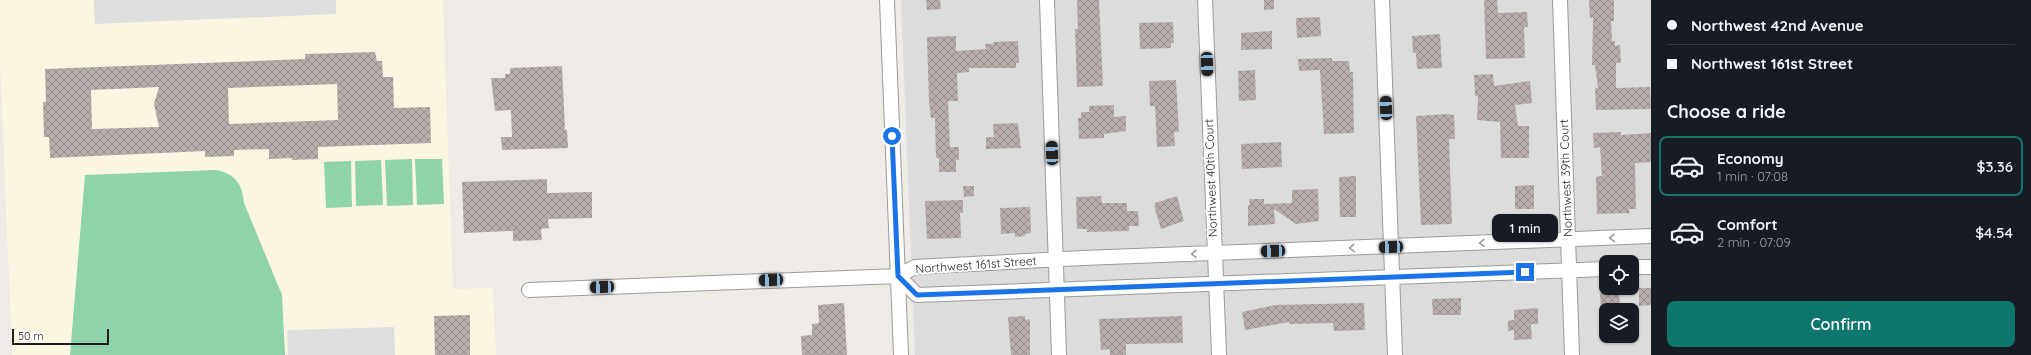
<!DOCTYPE html>
<meta charset="utf-8">
<style>
body{margin:0;font-family:Quicksand,sans-serif;background:#20242c;color:#f1f3f6;height:100vh;display:flex;flex-direction:column;font-size:15px;white-space:nowrap}
*{box-sizing:border-box;margin:0}
p{font-size:13px;color:#9ea1a6}
.icon{flex:none;width:22px;height:22px;fill:none;stroke:currentColor;stroke-width:2;stroke-linecap:round;stroke-linejoin:round}
.map{position:relative;flex:1;overflow:hidden}
.drawer{display:flex;flex-direction:column;background:#171b24;width:380px}
.drawer>*{flex:none}
.hud{display:grid;align-content:center;height:88px;padding:0 16px;background:#171b24}
.controls{position:absolute;left:1599px;top:255px;display:grid;gap:8px}
.controls a{display:grid;place-items:center;width:40px;height:40px;border-radius:8px;background:#171b24;box-shadow:0 1px 3px #0004;font-size:20px}
.scale{position:absolute;left:12px;bottom:10px;width:97px;box-sizing:border-box;padding-left:4px;border:2px solid #1e1e1e;border-top:0;font-size:11px;line-height:14px;white-space:nowrap;color:#1e1e1e;-webkit-text-stroke:3px #fff;paint-order:stroke}
.end{position:absolute;width:18px;height:18px;margin:-9px;border:5px solid #1a73e8;background:#fff;box-shadow:0 0 0 2px #fff}
.from{border-radius:50%}
.bubble{position:absolute;height:28px;border-radius:8px;background:#171b24;box-shadow:0 1px 3px #0004;font-size:13px;font-weight:600;line-height:28px;text-align:center}
.car{position:absolute;width:12px;height:24px;margin:-12px -6px;border-radius:5px;box-shadow:0 0 3px 1px #0007;background:linear-gradient(#222 24%,#8ab4d8 0 40%,#222 0 76%,#8ab4d8 0 86%,#222 0)}
.hud b{display:flex;align-items:center;gap:14px;height:38px;font-size:15px}
.hud b+b{border-top:1px solid #363941}
.hud i{width:10px;height:10px;background:#f1f3f6}
ul{padding:0;list-style:none}
li{display:flex;align-items:center;gap:12px;height:60px;margin:0 8px 6px;padding:0 8px;border:2px solid transparent;border-radius:8px}
li div{flex:1}
li b{display:block;font-size:15px}
li em{font-style:normal;font-weight:600}
li.active{border-color:#0f766e}
li>.icon{width:36px;height:36px;stroke-width:1.5}
h2{padding:0 16px;font-size:18px;line-height:48px}
.action{display:flex;gap:8px;margin-top:auto;padding:8px 16px}
.action a{flex:1;height:46px;border-radius:8px;background:#0f766e;color:#fff;font-size:16px;font-weight:600;line-height:46px;text-align:center}
main{display:flex;flex:1;min-height:0}
.map>svg:first-child{display:block}
</style>
<main>
<div class="map">
<svg width="1651" height="355" viewBox="0 0 1651 355">
<defs>
<pattern id="building-cross-hatch" width="8" height="8" patternUnits="userSpaceOnUse"><rect width="8" height="8" fill="#b7aeac"/><path d="M0 0l8 8M0 8l8-8" fill="none" stroke="#948d8b"/></pattern>
</defs>
<rect width="100%" height="100%" fill="#eeeae6"/>
<path fill="#dcdcdc" fill-rule="evenodd" d="M 901,0 L 1651,0 L 1651,355 L 915,355 ZM 1606,262 L 1632,262 L 1632,288 L 1606,288 ZM 1606,310 L 1632,310 L 1632,336 L 1606,336 Z"/>
<path fill="#fbf6e2" d="M 0,0 L 443,0 L 453,289 L 493,288 L 496,355 L 12,355 L 0,59 Z"/>
<path fill="#8ed3a9" d="M 412,159 L 413,205 L 387,206 L 385,160 Z
M 415,159 L 442,159 L 444,204 L 417,205 Z
M 381,160 L 383,205 L 356,206 L 355,161 Z
M 351,161 L 352,207 L 326,208 L 324,162 Z
M 216,170 C 236,174 242,184 244,203 L 282,295 L 285,355 L 70,355 L 85,175 Z"/>
<path fill="#dedede" d="M 94,0 L 336,0 L 336,14 L 95,24 Z
M 394,327 L 395,355 L 288,355 L 287,330 Z"/>
<path fill="url(#building-cross-hatch)" fill-rule="evenodd" d="M 926,0 L 940,0 L 941,9 L 927,10 Z
M 1077,0 L 1099,0 L 1103,86 L 1077,87 L 1075,29 L 1078,29 Z
M 1264,0 L 1274,0 L 1274,9 L 1264,10 Z
M 1484,0 L 1497,0 L 1498,13 L 1527,12 L 1528,27 L 1524,27 L 1525,58 L 1486,59 Z
M 1589,0 L 1614,0 L 1614,21 L 1611,21 L 1612,41 L 1615,41 L 1615,46 L 1620,45 L 1621,63 L 1616,63 L 1616,88 L 1650,87 L 1651,109 L 1596,110 L 1595,88 L 1598,88 L 1595,65 L 1592,65 L 1593,17 L 1590,18 Z
M 1320,17 L 1321,36 L 1297,38 L 1296,18 Z
M 1173,22 L 1174,43 L 1171,43 L 1171,48 L 1140,49 L 1139,23 Z
M 1272,31 L 1272,49 L 1241,50 L 1241,33 Z
M 1440,34 L 1442,68 L 1417,69 L 1416,53 L 1413,53 L 1412,36 Z
M 956,36 L 956,51 L 986,49 L 985,44 L 993,44 L 993,42 L 1018,41 L 1019,63 L 1016,63 L 1016,68 L 969,68 L 969,72 L 957,73 L 958,101 L 948,101 L 950,147 L 959,147 L 959,160 L 956,160 L 956,172 L 939,172 L 939,158 L 936,158 L 935,118 L 931,118 L 929,102 L 927,37 Z
M 375,52 L 377,61 L 382,61 L 383,77 L 393,77 L 394,108 L 430,107 L 431,143 L 318,147 L 318,159 L 292,160 L 292,158 L 269,159 L 269,149 L 234,150 L 234,156 L 205,157 L 205,151 L 50,158 L 49,137 L 44,137 L 43,102 L 46,102 L 45,69 L 305,59 L 305,54 ZM 337,84 L 338,120 L 229,124 L 228,88 ZM 159,87 L 154,104 L 159,127 L 92,129 L 91,90 Z
M 1332,58 L 1332,61 L 1349,61 L 1350,72 L 1353,72 L 1354,133 L 1324,134 L 1320,70 L 1299,71 L 1298,59 Z
M 562,66 L 565,130 L 567,130 L 568,148 L 502,150 L 501,137 L 512,137 L 511,110 L 495,111 L 491,78 L 505,78 L 505,74 L 510,74 L 510,68 Z
M 1255,70 L 1256,100 L 1239,101 L 1238,71 Z
M 1493,74 L 1494,86 L 1530,81 L 1532,103 L 1515,105 L 1518,126 L 1529,126 L 1529,158 L 1501,158 L 1500,122 L 1477,120 L 1478,96 L 1475,96 L 1474,75 Z
M 1176,80 L 1179,132 L 1174,132 L 1175,146 L 1157,147 L 1155,106 L 1150,106 L 1149,81 Z
M 1114,105 L 1114,117 L 1126,116 L 1126,131 L 1104,134 L 1104,138 L 1079,139 L 1078,118 L 1081,118 L 1081,112 L 1089,112 L 1089,106 Z
M 1447,114 L 1454,115 L 1455,139 L 1449,139 L 1452,224 L 1421,225 L 1416,116 Z
M 1018,123 L 1021,148 L 986,149 L 986,137 L 994,137 L 993,124 Z
M 1621,132 L 1621,135 L 1651,133 L 1651,162 L 1635,163 L 1636,209 L 1629,209 L 1629,213 L 1597,214 L 1596,177 L 1602,176 L 1600,147 L 1594,148 L 1593,133 Z
M 1281,142 L 1282,167 L 1242,169 L 1241,144 Z
M 1356,176 L 1356,217 L 1340,217 L 1339,177 Z
M 547,179 L 547,193 L 592,192 L 592,218 L 548,219 L 549,228 L 541,229 L 542,240 L 513,241 L 513,231 L 464,233 L 462,182 Z
M 1534,185 L 1534,209 L 1515,209 L 1515,186 Z
M 963,186 L 974,186 L 974,196 L 964,197 Z
M 1318,189 L 1319,221 L 1296,224 L 1274,209 L 1275,224 L 1248,226 L 1248,205 L 1250,205 L 1249,199 L 1264,199 L 1264,204 L 1292,203 L 1292,190 Z
M 1101,196 L 1102,203 L 1127,203 L 1127,211 L 1138,211 L 1139,226 L 1129,226 L 1129,231 L 1087,232 L 1087,229 L 1077,229 L 1076,197 Z
M 1177,196 L 1184,221 L 1161,229 L 1154,206 L 1156,205 L 1155,203 Z
M 963,200 L 963,213 L 960,213 L 961,238 L 927,239 L 925,201 Z
M 1030,207 L 1031,233 L 1025,234 L 1025,236 L 1015,237 L 1015,233 L 1001,234 L 1000,208 Z
M 1639,288 L 1651,288 L 1651,305 L 1639,306 Z
M 1619,292 L 1620,309 L 1601,309 L 1600,293 Z
M 1461,298 L 1461,315 L 1433,315 L 1432,299 Z
M 844,303 L 847,355 L 802,355 L 801,336 L 812,335 L 812,324 L 819,323 L 818,305 Z
M 1364,303 L 1365,330 L 1334,331 L 1333,323 L 1289,324 L 1289,322 L 1245,330 L 1242,312 L 1275,305 Z
M 1538,308 L 1538,324 L 1531,324 L 1532,339 L 1514,340 L 1514,330 L 1508,331 L 1508,321 L 1514,320 L 1514,310 Z
M 470,315 L 470,355 L 435,355 L 434,316 Z
M 1025,316 L 1025,320 L 1030,319 L 1030,355 L 1011,355 L 1008,317 Z
M 1182,316 L 1183,343 L 1126,344 L 1126,355 L 1110,355 L 1110,349 L 1101,350 L 1099,319 Z"/>
<g fill="none" stroke-linecap="round" stroke-linejoin="round">
<g stroke="#9b9b9b" stroke-width="16">
<path id="minor" d="M 887,0 L 901,355
M 1047,0 L 1059,355
M 1205,0 L 1219,355
M 1382,0 L 1395,355
M 1560,0 L 1572,355
M 1632,267 L 1651,267
M 898,276 L 917,295 L 1606,269
M 529,290 L 898,276 L 915,267 L 1083,258 L 1651,236"/>
</g>
<use href="#minor" stroke="#fff" stroke-width="14"/>
</g>
<defs><path id="oneway-chevron" d="M-2-3.5L2.5 0L-2 3.5" fill="none" stroke-width="1.6" stroke-linecap="round" stroke-linejoin="round"/></defs>
<g stroke="#9a9a9a">
<use href="#oneway-chevron" transform="translate(1612 238) rotate(178)"/>
<use href="#oneway-chevron" transform="translate(1482 243) rotate(178)"/>
<use href="#oneway-chevron" transform="translate(1352 248) rotate(178)"/>
<use href="#oneway-chevron" transform="translate(1194 254) rotate(178)"/>
</g>
<g fill="none" stroke-linecap="round" stroke-linejoin="round">
<path stroke="#1a73e8" stroke-width="5" d="M 892,136 L 898,276 L 917,295 L 1525,272"/>
</g>
<g text-anchor="middle" stroke-width="4" stroke-linejoin="round" paint-order="stroke">
<g font-size="12" fill="#1e1e1e" stroke="#fff">
<text transform="translate(1211 178) rotate(-92)" y="4">Northwest 40th Court</text>
<text transform="translate(1566 178) rotate(-92)" y="4">Northwest 39th Court</text>
<text transform="translate(976 265) rotate(-4)" y="4">Northwest 161st Street</text>
</g>
</g>
</svg>
<div class="controls">
<a><svg class="icon" aria-label="locate" viewBox="0 0 24 24"><circle cx="12" cy="12" r="6"/><path d="M12 2v4M12 18v4M2 12h4M18 12h4"/></svg></a>
<a><svg class="icon" aria-label="layers" viewBox="0 0 24 24"><path d="M12 4l9 5-9 5-9-5zM3 14l9 5 9-5"/></svg></a>
</div>
<div class="scale">50 m</div>
<i class="end from" style="left:892px;top:136px"></i>
<i class="end" style="left:1525px;top:272px"></i>
<div class="bubble" style="left:1492px;top:214px;width:66px">1 min</div>
<i class="car" style="left:1207px;top:64px;rotate:178deg"></i>
<i class="car" style="left:1386px;top:108px;rotate:358deg"></i>
<i class="car" style="left:1052px;top:153px;rotate:358deg"></i>
<i class="car" style="left:1391px;top:247px;rotate:268deg"></i>
<i class="car" style="left:1273px;top:251px;rotate:268deg"></i>
<i class="car" style="left:771px;top:280px;rotate:268deg"></i>
<i class="car" style="left:602px;top:287px;rotate:268deg"></i>
</div>
<section class="drawer">
<div class="hud">
<b><i class="from"></i>Northwest 42nd Avenue</b>
<b><i></i>Northwest 161st Street</b>
</div>
<h2>Choose a ride</h2>
<ul>
<li class="active"><svg class="icon" aria-label="car" viewBox="0 0 24 24"><path d="M5 17H2v-5l4-1 3-4h7l3 4 3 1v5h-3M9 17h6M6 11h13"/><circle cx="7" cy="17" r="2"/><circle cx="17" cy="17" r="2"/></svg><div><b>Economy</b><p>1 min · 07:08</p></div><em>$3.36</em></li>
<li><svg class="icon" aria-label="car" viewBox="0 0 24 24"><path d="M5 17H2v-5l4-1 3-4h7l3 4 3 1v5h-3M9 17h6M6 11h13"/><circle cx="7" cy="17" r="2"/><circle cx="17" cy="17" r="2"/></svg><div><b>Comfort</b><p>2 min · 07:09</p></div><em>$4.54</em></li>
</ul>
<div class="action"><a>Confirm</a></div>
</section>
</main>
